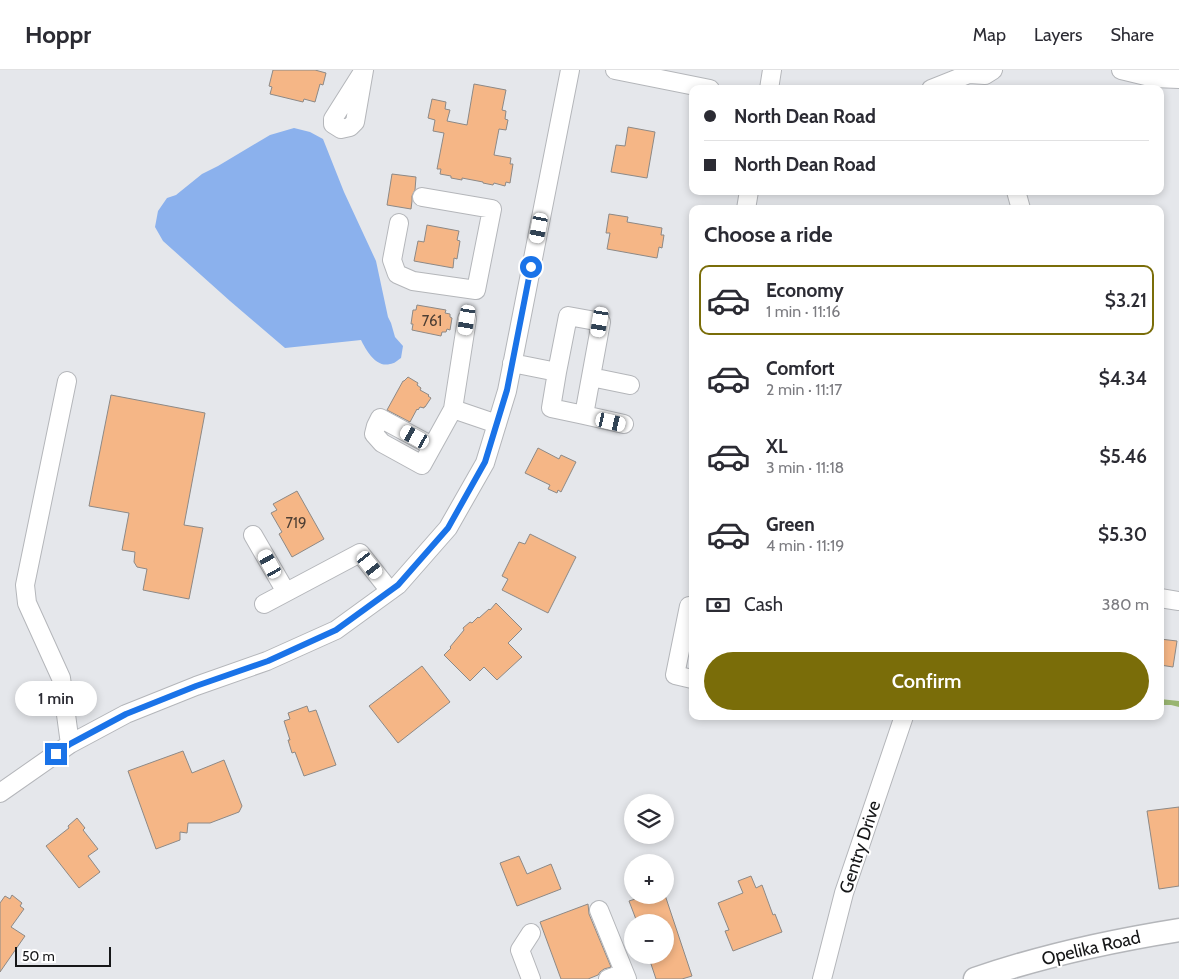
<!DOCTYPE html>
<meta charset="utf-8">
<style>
body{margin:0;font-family:Cabin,sans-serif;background:#f2f2f3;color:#2b2b33;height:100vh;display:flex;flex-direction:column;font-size:19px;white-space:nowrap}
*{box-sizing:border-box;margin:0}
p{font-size:16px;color:#7c7c81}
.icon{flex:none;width:28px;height:28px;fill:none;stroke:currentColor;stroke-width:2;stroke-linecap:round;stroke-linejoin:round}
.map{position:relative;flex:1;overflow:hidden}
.side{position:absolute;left:689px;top:135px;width:475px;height:515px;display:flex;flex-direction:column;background:#fff;border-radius:10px;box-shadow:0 2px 8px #0003}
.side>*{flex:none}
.hud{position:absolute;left:689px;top:15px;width:475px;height:110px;border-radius:10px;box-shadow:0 2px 8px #0003;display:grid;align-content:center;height:110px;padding:0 15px;background:#fff}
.fabs{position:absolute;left:624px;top:724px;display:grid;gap:10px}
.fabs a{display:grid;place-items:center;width:50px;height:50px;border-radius:50%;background:#fff;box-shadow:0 2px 8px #0003;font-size:25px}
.scale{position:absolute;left:15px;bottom:12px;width:96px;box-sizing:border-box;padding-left:5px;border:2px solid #161718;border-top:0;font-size:14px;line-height:18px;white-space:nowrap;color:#161718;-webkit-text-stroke:4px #fff;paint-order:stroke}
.end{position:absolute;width:22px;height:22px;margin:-11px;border:6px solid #1a73e8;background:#fff;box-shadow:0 0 0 2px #fff}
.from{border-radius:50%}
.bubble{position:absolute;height:35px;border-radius:18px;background:#fff;box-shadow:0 2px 8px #0003;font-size:16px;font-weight:600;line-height:35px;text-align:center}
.car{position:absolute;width:15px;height:30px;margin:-15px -8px;border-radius:6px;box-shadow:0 0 4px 1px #0007;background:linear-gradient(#fff 24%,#345 0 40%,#fff 0 76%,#345 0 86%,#fff 0)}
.hud b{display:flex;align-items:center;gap:18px;height:48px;font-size:19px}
.hud b+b{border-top:1px solid #e1e1e2}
.hud i{width:12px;height:12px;background:#2b2b33}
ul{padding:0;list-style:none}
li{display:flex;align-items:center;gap:15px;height:70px;margin:0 10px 8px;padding:0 5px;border:2px solid transparent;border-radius:10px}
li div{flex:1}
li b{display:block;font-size:19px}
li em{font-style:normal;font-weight:600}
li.selected{border-color:#7a6d09}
li>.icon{width:45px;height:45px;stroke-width:1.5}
h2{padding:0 15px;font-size:22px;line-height:60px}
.pay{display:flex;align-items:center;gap:12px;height:55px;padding:0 15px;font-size:19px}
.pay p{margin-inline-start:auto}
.primary-button{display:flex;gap:10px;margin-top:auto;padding:10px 15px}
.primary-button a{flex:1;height:58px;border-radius:30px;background:#7a6d09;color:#fff;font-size:20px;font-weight:600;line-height:58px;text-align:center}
header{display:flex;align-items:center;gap:30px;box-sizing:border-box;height:70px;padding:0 25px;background:#fff;border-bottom:1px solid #e1e1e2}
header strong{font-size:24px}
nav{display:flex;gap:28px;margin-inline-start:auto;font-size:18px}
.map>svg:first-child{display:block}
</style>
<header>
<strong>Hoppr</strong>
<nav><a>Map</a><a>Layers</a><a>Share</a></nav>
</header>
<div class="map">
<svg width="1179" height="909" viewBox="0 0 1179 909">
<rect width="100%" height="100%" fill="#e5e7eb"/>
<path fill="#99b571" d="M 1160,629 L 1179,631 L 1179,637 L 1171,635 L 1160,635 Z"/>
<path fill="#8bb1ed" d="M 294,58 L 310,62 L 323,69 L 344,122 L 376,191 L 388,247 L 391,253 L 395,267 L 403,276 L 401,288 C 398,290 394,294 390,294 C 376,298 366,280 361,270 L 285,278 L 230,231 L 163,171 L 155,157 L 158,141 L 167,128 L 176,125 L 202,104 L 218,96 L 270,65 Z"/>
<path fill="#f5b686" stroke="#8d8986" d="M 273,0 L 315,0 L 326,3 L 323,15 L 320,14 L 315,32 L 304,29 L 303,32 L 270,24 L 272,17 L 269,16 Z
M 474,14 L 506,20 L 502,40 L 506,41 L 505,49 L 508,50 L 506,60 L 499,59 L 494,85 L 511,88 L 510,94 L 513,94 L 510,113 L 506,112 L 505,116 L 494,113 L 493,115 L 483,113 L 483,112 L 462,108 L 462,110 L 451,108 L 451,106 L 440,104 L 441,99 L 437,99 L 444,63 L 433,61 L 435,50 L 428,48 L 432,29 L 446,32 L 445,39 L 450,40 L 447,51 L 467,55 Z
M 628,57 L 655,62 L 647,108 L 611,102 L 616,75 L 625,76 Z
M 392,104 L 416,107 L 415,120 L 412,126 L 412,131 L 411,139 L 387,135 Z
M 609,144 L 628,147 L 627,152 L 662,158 L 661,165 L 664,165 L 662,178 L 659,177 L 657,188 L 607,179 L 610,163 L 606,163 Z
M 427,155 L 459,161 L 457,170 L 460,171 L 457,189 L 454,188 L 453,198 L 414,191 L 418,171 L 424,172 Z
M 417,235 L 446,240 L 445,243 L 450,244 L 450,247 L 452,248 L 450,260 L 447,259 L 446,262 L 442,262 L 441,266 L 412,260 L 413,254 L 411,254 L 413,240 L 416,240 Z
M 408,307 L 418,313 L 417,315 L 421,318 L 420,320 L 429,325 L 428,326 L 431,328 L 425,337 L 424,337 L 424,338 L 420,337 L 418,340 L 417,339 L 410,352 L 387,340 L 403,311 L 404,311 Z
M 111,325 L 205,343 L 184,455 L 203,458 L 189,529 L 143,520 L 147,499 L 137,497 L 134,492 L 135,482 L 122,480 L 129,443 L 89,436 Z
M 538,378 L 559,389 L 561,385 L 576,392 L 561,422 L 558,420 L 557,423 L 548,419 L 550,415 L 525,403 Z
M 297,421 L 324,469 L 292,487 L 279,464 L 282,462 L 271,443 L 277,440 L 273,434 Z
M 530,464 L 576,487 L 548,543 L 502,520 L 508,509 L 502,506 L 519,472 L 525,474 Z
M 496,533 L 522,559 L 508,573 L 522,587 L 497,610 L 484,597 L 470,611 L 444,585 L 451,578 L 450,577 L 464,560 L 463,558 L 470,552 L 472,553 L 478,547 L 479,548 L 489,539 L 490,540 Z
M 1160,569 L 1177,571 L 1173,597 L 1160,595 Z
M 422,596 L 450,632 L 398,673 L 369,636 Z
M 307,636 L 309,642 L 316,640 L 336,695 L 304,706 L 295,682 L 292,683 L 288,670 L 290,670 L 284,651 L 290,649 L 288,643 Z
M 183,681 L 192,703 L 224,690 L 242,736 L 239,742 L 210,753 L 188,753 L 187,763 L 180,762 L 180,770 L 156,779 L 128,701 Z
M 1179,737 L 1179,816 L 1159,819 L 1147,741 Z
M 77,748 L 85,758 L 83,760 L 98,779 L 88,786 L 100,802 L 79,818 L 46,776 L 69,758 L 68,756 Z
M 519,786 L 527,804 L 551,794 L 561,819 L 517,836 L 500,793 Z
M 751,806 L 756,818 L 762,815 L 773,845 L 775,844 L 782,862 L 733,881 L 725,861 L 729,860 L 718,833 L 743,823 L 738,811 Z
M 12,825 L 22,833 L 20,836 L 24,839 L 11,857 L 25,866 L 0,902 L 0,833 L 5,826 L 10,829 Z
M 648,825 L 665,825 L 692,906 L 682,909 L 656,909 L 648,885 L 665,885 L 665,852 L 637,852 L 629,831 Z
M 588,834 L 589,844 L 611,897 L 604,899 L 600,902 L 598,905 L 588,909 L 561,909 L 540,852 Z"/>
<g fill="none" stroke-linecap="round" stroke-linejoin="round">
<g stroke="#b4b6ba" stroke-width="20">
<path id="minor" d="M 364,0 L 355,52 L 350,57 L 341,59 L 333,54 L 333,49 Z
M 615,0 L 710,19
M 1121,0 L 1154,8 L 1179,9
M 769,19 L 772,0
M 931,19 L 969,4 L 985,5 L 993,0
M 1016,121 L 1021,139
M 746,139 L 749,121
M 399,153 L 392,190 L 397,204 L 413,211 L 476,220 L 492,139 L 422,127
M 512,293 L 557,302 L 568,246 L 601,252 L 584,345 L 624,354
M 557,302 L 551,338 L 584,345
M 591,307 L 630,315
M 67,311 L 25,515 L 27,533 L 61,608 L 70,674
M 453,339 L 497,354
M 432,376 L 380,348 L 376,356 L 374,364 L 382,373 L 422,395 L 453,339 L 467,249
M 253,465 L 286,522
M 1160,528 L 1179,531
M 264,534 L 360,483 L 390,521
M 689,536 L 675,605 L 692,609
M 0,723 L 70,674 L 126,644 L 196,616 L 267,591 L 336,560 L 398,515 L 448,458 L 485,393 L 507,321 L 570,0
M 599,840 L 627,909
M 531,909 L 520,880 L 531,863
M 608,909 L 624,903
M 822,909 L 844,823 L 904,646"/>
</g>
<g stroke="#b4b6ba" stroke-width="25">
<path id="major" d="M 975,909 C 1041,886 1110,871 1179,860"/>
</g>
<use href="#minor" stroke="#fff" stroke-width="18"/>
<use href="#major" stroke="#fff" stroke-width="22"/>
</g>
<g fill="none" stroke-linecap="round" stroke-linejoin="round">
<path stroke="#1a73e8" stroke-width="6" d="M 56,684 L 70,674 L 126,644 L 196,616 L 268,591 L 336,560 L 398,515 L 448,458 L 485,392 L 507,320 L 531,197"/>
</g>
<g text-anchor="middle" stroke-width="4" stroke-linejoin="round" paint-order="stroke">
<g font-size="15" fill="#4e3f34">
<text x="432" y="256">761</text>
<text x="296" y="458">719</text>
</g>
<g font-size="18" fill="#161718" stroke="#fff">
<text transform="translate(860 777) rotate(-72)" y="6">Gentry Drive</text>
<text transform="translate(1091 878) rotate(-13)" y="6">Opelika Road</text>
</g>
</g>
</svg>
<div class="fabs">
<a><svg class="icon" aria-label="layers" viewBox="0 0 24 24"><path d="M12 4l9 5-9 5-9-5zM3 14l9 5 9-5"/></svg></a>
<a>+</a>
<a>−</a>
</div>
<div class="scale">50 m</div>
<i class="end from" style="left:531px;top:197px"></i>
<i class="end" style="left:56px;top:684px"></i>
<div class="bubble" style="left:15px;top:611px;width:82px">1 min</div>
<i class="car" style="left:539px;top:158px;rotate:191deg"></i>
<i class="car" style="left:467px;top:250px;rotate:189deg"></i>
<i class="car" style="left:600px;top:252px;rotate:190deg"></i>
<i class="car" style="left:611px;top:352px;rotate:103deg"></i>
<i class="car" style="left:415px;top:367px;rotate:299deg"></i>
<i class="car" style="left:270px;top:494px;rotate:331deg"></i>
<i class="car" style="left:370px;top:495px;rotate:141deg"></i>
<div class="hud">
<b><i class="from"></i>North Dean Road</b>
<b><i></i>North Dean Road</b>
</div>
<section class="side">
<h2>Choose a ride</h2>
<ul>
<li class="selected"><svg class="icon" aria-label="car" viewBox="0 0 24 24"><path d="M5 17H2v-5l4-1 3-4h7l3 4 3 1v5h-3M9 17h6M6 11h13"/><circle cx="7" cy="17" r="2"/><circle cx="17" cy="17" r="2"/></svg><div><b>Economy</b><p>1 min · 11:16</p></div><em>$3.21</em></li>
<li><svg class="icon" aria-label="car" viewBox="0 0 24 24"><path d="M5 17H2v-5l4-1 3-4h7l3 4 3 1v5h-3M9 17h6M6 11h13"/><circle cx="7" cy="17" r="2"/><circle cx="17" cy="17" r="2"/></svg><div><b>Comfort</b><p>2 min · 11:17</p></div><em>$4.34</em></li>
<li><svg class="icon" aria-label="car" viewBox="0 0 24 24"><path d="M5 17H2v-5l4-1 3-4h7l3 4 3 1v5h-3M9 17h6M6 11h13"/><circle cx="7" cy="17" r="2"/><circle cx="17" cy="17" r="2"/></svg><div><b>XL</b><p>3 min · 11:18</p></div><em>$5.46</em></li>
<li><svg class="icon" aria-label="car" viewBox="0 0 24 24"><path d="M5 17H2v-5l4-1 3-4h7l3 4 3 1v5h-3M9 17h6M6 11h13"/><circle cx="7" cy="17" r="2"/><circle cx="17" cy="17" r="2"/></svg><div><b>Green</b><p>4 min · 11:19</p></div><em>$5.30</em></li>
</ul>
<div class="pay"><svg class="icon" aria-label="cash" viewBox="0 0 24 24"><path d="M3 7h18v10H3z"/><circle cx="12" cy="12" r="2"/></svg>Cash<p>380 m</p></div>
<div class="primary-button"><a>Confirm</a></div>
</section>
</div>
